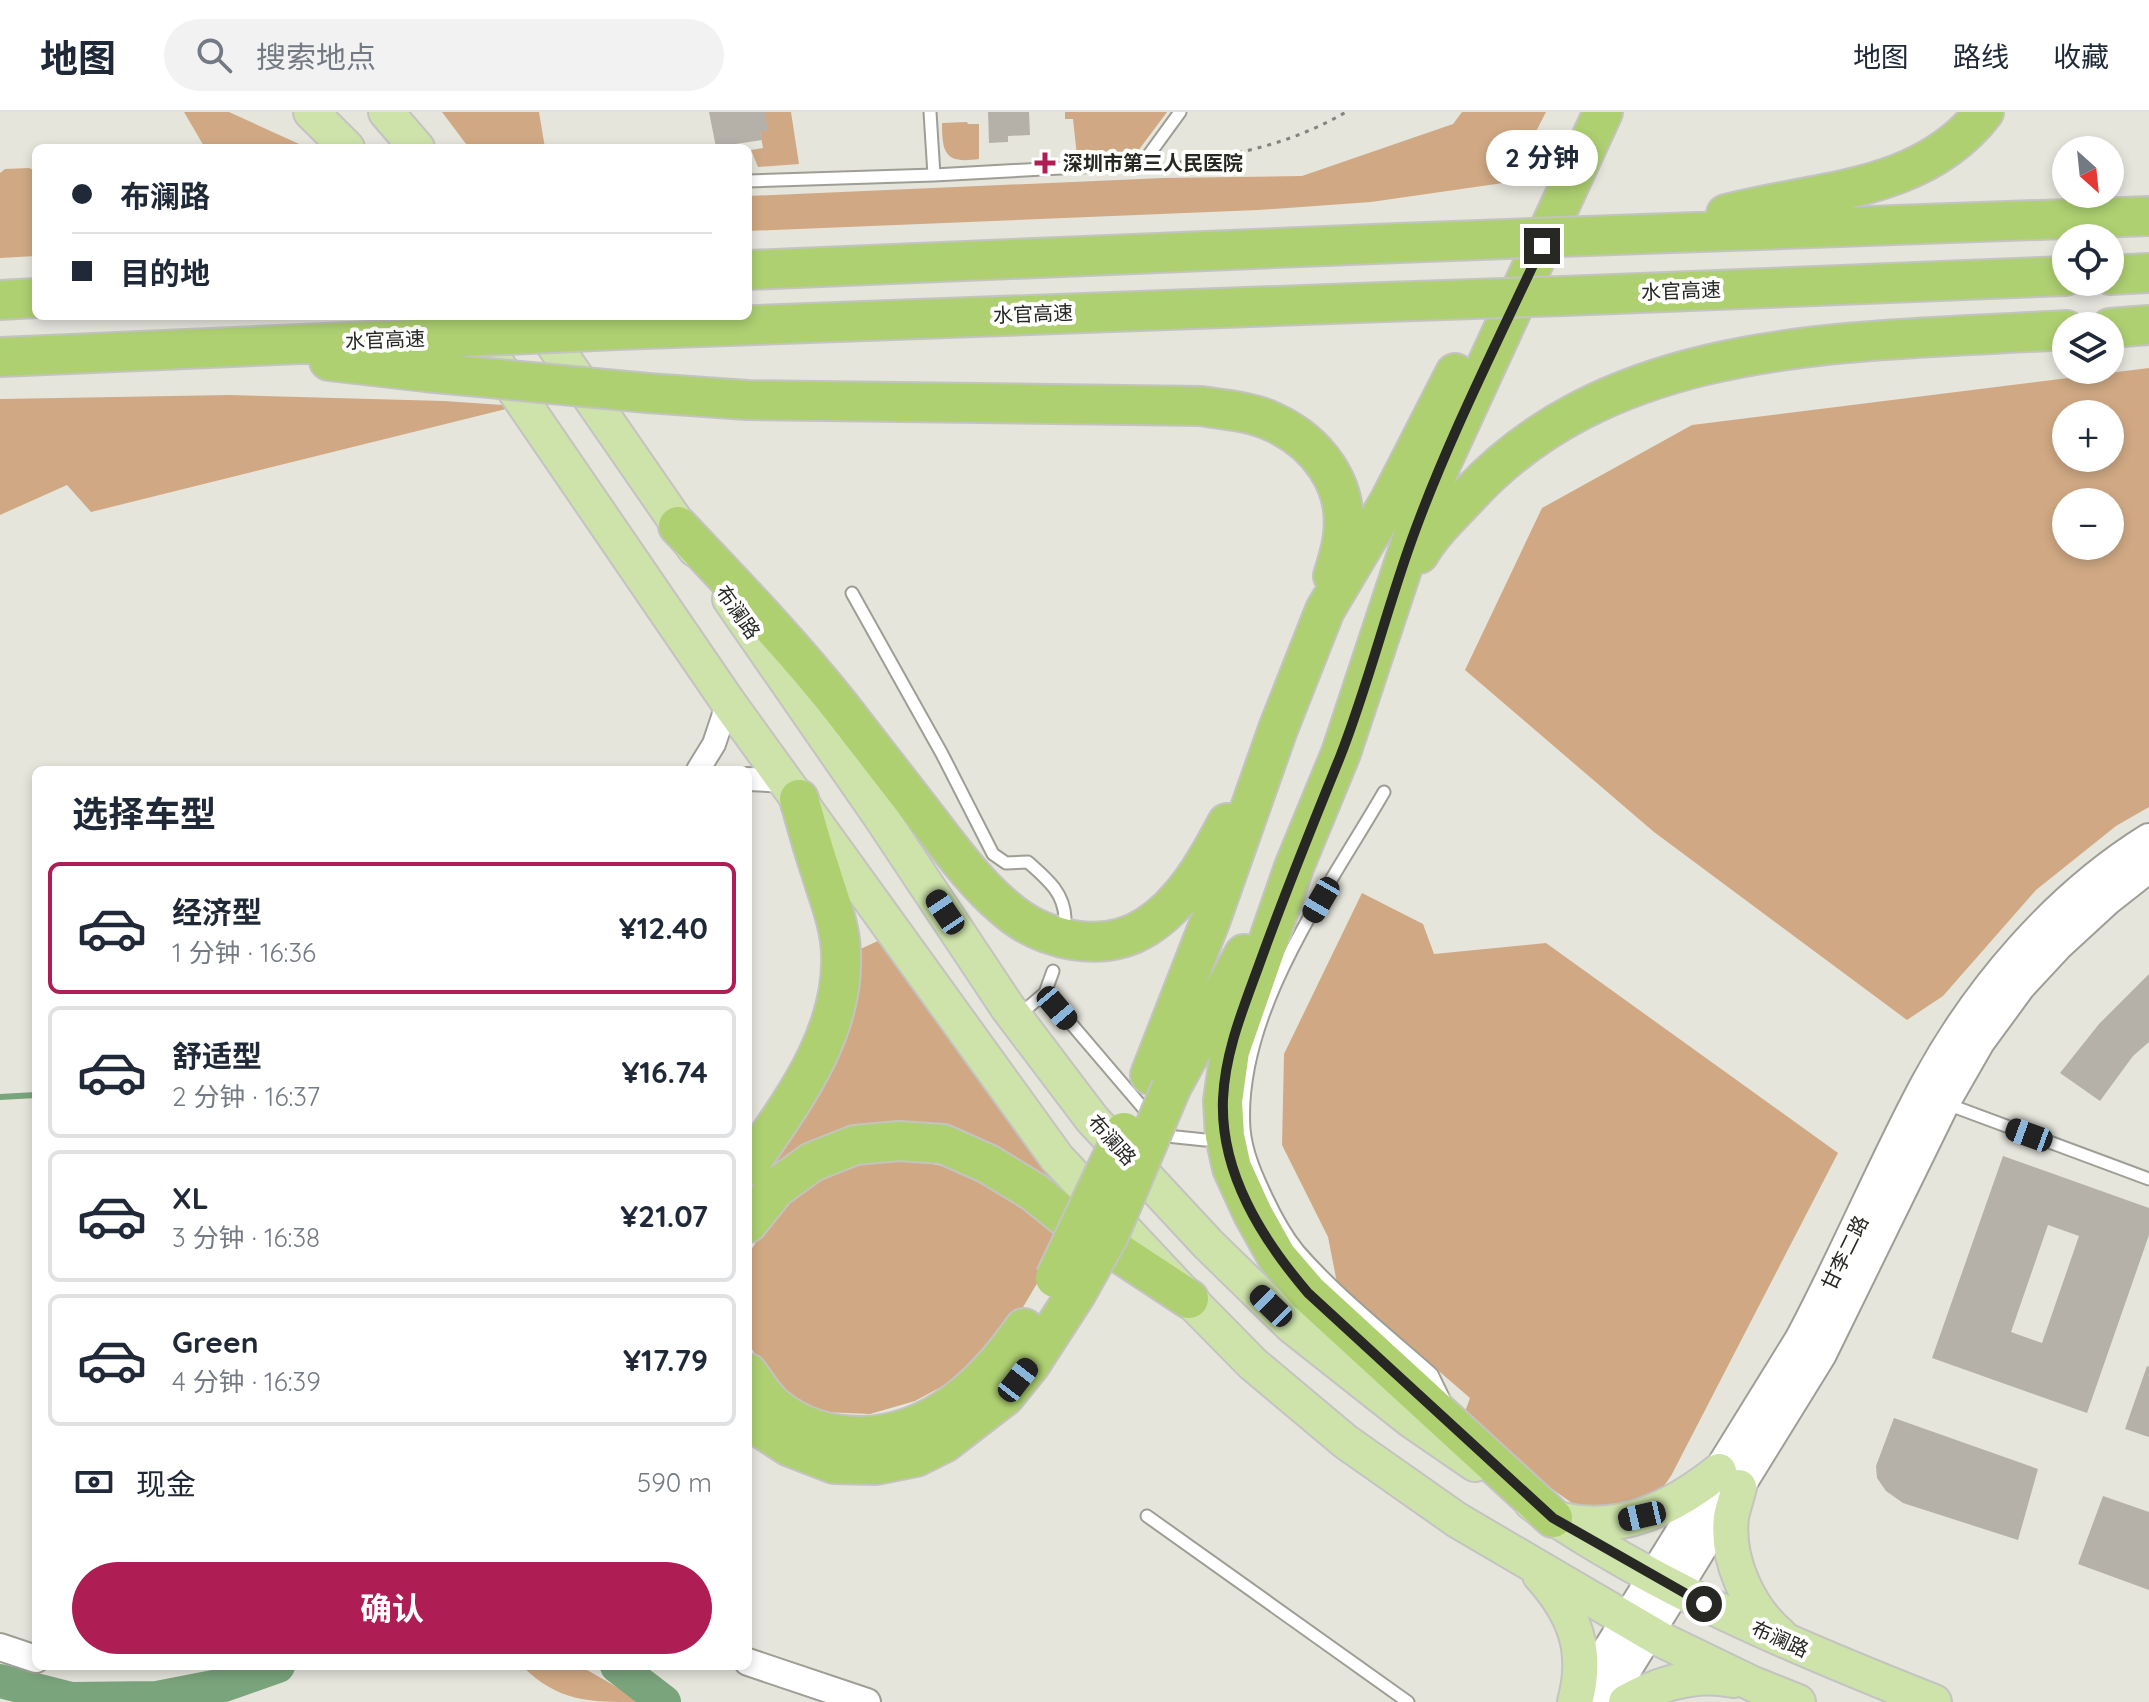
<!DOCTYPE html>
<html lang="zh">
<meta charset="utf-8">
<style>
body{margin:0;font-family:Quicksand,"Noto Sans SC",sans-serif;background:#f2f2f3;color:#1f2937;height:100vh;display:flex;flex-direction:column;font-size:30px;white-space:nowrap}
*{box-sizing:border-box;margin:0}
p{font-size:26px;color:#747a83}
.icon{flex:none;width:44px;height:44px;fill:none;stroke:currentColor;stroke-width:2;stroke-linecap:round;stroke-linejoin:round}
.map{position:relative;flex:1;overflow:hidden}
.panel{position:absolute;left:32px;top:654px;width:720px;height:904px;display:flex;flex-direction:column;background:#fff;border-radius:12px;box-shadow:0 4px 12px #0003}
.panel>*{flex:none}
.guide{position:absolute;left:32px;top:32px;width:720px;height:176px;border-radius:12px;box-shadow:0 4px 12px #0003;display:grid;align-content:center;height:176px;padding:0 40px;background:#fff}
.needle{width:52px;rotate:153deg}
.buttons{position:absolute;left:2052px;top:24px;display:grid;gap:16px}
.buttons a{display:grid;place-items:center;width:72px;height:72px;border-radius:50%;background:#fff;box-shadow:0 4px 12px #0003;font-size:40px}
.end{position:absolute;width:36px;height:36px;margin:-18px;border:10px solid #272724;background:#fff;box-shadow:0 0 0 4px #fff}
.from{border-radius:50%}
.bubble{position:absolute;height:56px;border-radius:28px;background:#fff;box-shadow:0 4px 12px #0003;font-size:26px;font-weight:700;line-height:56px;text-align:center}
.car{position:absolute;width:24px;height:48px;margin:-24px -12px;border-radius:10px;box-shadow:0 0 6px 2px #0007;background:linear-gradient(#222 24%,#8ab4d8 0 40%,#222 0 76%,#8ab4d8 0 86%,#222 0)}
.guide b{display:flex;align-items:center;gap:28px;height:76px;font-size:30px}
.guide b+b{border-top:2px solid #e0e1e3}
.guide i{width:20px;height:20px;background:#1f2937}
ul{padding:0;list-style:none}
li{display:flex;align-items:center;gap:24px;height:132px;margin:0 16px 12px;padding:0 24px;border:4px solid #e0e1e3;border-radius:12px}
li div{flex:1}
li b{display:block;font-size:30px}
li em{font-style:normal;font-weight:700}
li.selected{border-color:#ae1d53}
li>.icon{width:72px;height:72px;stroke-width:1.5}
h2{padding:0 40px;font-size:36px;line-height:96px}
.pay{display:flex;align-items:center;gap:20px;height:88px;padding:0 40px;font-size:30px}
.pay p{margin-inline-start:auto}
.action{display:flex;gap:16px;margin-top:auto;padding:16px 40px}
.action a{flex:1;height:92px;border-radius:48px;background:#ae1d53;color:#fff;font-size:32px;font-weight:700;line-height:92px;text-align:center}
header{display:flex;align-items:center;gap:48px;box-sizing:border-box;height:112px;padding:0 40px;background:#fff;border-bottom:2px solid #e0e1e3}
header strong{font-size:38px}
nav{display:flex;gap:44px;margin-inline-start:auto;font-size:28px}
.search{width:560px;height:72px;background:#f2f2f3;display:flex;align-items:center;gap:20px;box-sizing:border-box;padding:0 28px;border-radius:44px;color:#747a83;font-size:30px}
.map>svg:first-child{display:block}
</style>
<header>
<strong>地图</strong>
<div class="search"><svg class="icon" aria-label="search" viewBox="0 0 24 24"><circle cx="10" cy="10" r="6"/><path d="M15 15l6 6"/></svg>搜索地点</div>
<nav><a>地图</a><a>路线</a><a>收藏</a></nav>
</header>
<div class="map">
<svg width="2149" height="1590" viewBox="0 0 2149 1590">
<rect width="100%" height="100%" fill="#e5e5dc"/>
<path fill="#d0a984" fill-rule="evenodd" d="M 184,0 L 229,0 L 308,36 L 205,36 Z
M 442,0 L 539,0 L 545,36 L 469,36 Z
M 765,0 L 791,0 L 799,52 L 758,55 L 751,38 L 763,36 L 760,20 Z
M 1065,0 L 1167,0 L 1138,39 L 1127,43 L 1077,44 L 1073,7 L 1065,7 Z
M 1462,0 L 1546,0 L 1510,70 L 1371,90 L 1258,98 L 748,119 L 748,84 L 1163,66 L 1302,64 L 1453,12 Z
M 967,10 L 968,12 L 979,12 L 979,47 C 945,52 942,41 942,11 Z
M 29,56 L 36,59 L 36,144 L 0,146 L 0,61 L 5,57 Z
M 2149,256 L 2149,695 L 2116,714 L 2036,778 L 1943,884 L 1907,908 L 1654,720 L 1465,558 L 1542,396 L 1692,313 ZM 2066,302 L 2110,302 L 2110,346 L 2066,346 ZM 2066,390 L 2110,390 L 2110,434 L 2066,434 Z
M 230,283 L 444,289 L 518,294 L 91,400 L 67,373 L 0,403 L 0,287 Z
M 1362,781 L 1423,812 L 1434,842 L 1546,831 L 1838,1041 L 1671,1364 L 1652,1391 L 1582,1398 L 1552,1377 L 1463,1305 L 1470,1286 L 1337,1171 L 1328,1125 L 1282,1033 L 1284,942 Z
M 882,827 L 1068,1082 L 1014,1048 L 905,1021 L 748,1092 L 748,1080 C 788,1021 847,955 857,882 C 859,869 855,853 854,840 Z
M 900,1046 L 965,1058 L 1012,1078 L 1057,1125 L 1042,1163 L 1013,1212 L 954,1268 L 915,1289 L 870,1302 L 824,1300 L 795,1287 L 768,1263 L 748,1231 L 748,1152 L 751,1138 L 771,1107 L 810,1071 L 853,1052 Z
M 522,1554 L 580,1554 L 622,1578 L 639,1590 C 587,1590 559,1590 522,1554 Z"/>
<g fill="none" stroke-linecap="round" stroke-linejoin="round">
<path stroke="#7aa47b" stroke-width="6" d="M 0,985 L 36,983"/>
<path stroke="#7aa47b" stroke-width="34" d="M 617,1554 L 664,1590
M 0,1569 L 71,1587 L 157,1586 L 224,1573 L 278,1554"/>
</g>
<path fill="#b5b1a9" fill-rule="evenodd" d="M 709,0 L 765,0 L 768,19 L 760,20 L 762,28 L 716,35 Z
M 988,0 L 1029,0 L 1030,23 L 1008,24 L 1008,30 L 989,31 Z
M 2149,862 L 2149,930 L 2133,944 L 2100,989 L 2060,961 L 2099,912 Z
M 2003,1044 L 2149,1096 L 2149,1123 L 2087,1301 L 1932,1246 ZM 2048,1113 L 2079,1124 L 2042,1231 L 2011,1220 Z
M 2147,1254 L 2149,1255 L 2149,1325 L 2125,1317 Z
M 1894,1306 L 2038,1357 L 2018,1428 L 1903,1391 L 1886,1379 L 1877,1366 L 1876,1354 Z
M 2103,1384 L 2149,1400 L 2149,1478 L 2078,1452 Z"/>
<g fill="none" stroke-linecap="round" stroke-linejoin="round">
<g stroke="#9e9e96" stroke-width="15">
<path id="service" d="M 930,0 L 934,63
M 748,69 L 934,63 L 1134,52 L 1148,44 L 1180,0
M 852,481 L 942,642 L 993,742 L 1006,751 L 1028,750 C 1046,766 1064,780 1065,806
M 1384,680 C 1328,777 1236,901 1244,1017 C 1246,1041 1257,1065 1267,1086 C 1275,1103 1286,1123 1298,1138 C 1337,1183 1387,1222 1432,1262 L 1445,1289
M 1045,881 L 1167,1024 L 1205,1028
M 1019,903 L 1045,881 L 1053,859
M 1947,992 L 2149,1067
M 1147,1404 L 1408,1590"/>
</g>
<g stroke="#9e9e96" stroke-width="26">
<path id="minor" d="M 698,658 L 714,632 L 728,590
M 748,667 L 787,669"/>
</g>
<g stroke="#9e9e96" stroke-width="30">
<path id="tertiary" d="M 0,1535 L 36,1547
M 748,1550 L 867,1590"/>
</g>
<g stroke="#9e9e96" stroke-width="34">
<path id="secondary" d="M 1576,1590 L 1800,1228 C 1845,1144 1881,1056 1926,972 C 1978,876 2056,785 2149,727
M 1606,1590 L 1821,1242 L 1944,991 L 1979,930 L 2020,874 L 2058,833 L 2107,788 L 2149,755"/>
</g>
<g stroke="#c3c3c2" stroke-width="38">
<path id="primary" d="M 311,0 L 347,36
M 386,0 L 417,36
M 464,204 L 728,590 L 1057,1046 L 1189,1187 L 1253,1252 L 1346,1330 L 1457,1408 L 1660,1527 L 1753,1572 L 1798,1590
M 534,204 L 695,437
M 730,487 L 881,705 L 1008,896 L 1092,1007 L 1208,1132 L 1292,1214 L 1411,1308 L 1475,1352
M 1739,1375 C 1737,1384 1733,1395 1731,1405 C 1726,1447 1748,1496 1780,1523
M 1532,1391 C 1656,1477 1795,1535 1934,1590
M 1562,1408 C 1621,1422 1674,1395 1719,1359
M 1540,1463 C 1575,1502 1589,1539 1575,1590
M 1626,1590 C 1658,1572 1696,1560 1733,1568"/>
</g>
<g stroke="#c3c3c2" stroke-width="42">
<path id="motorway" d="M 1726,102 C 1816,78 1922,81 1984,0
M 1587,124 L 2149,104
M 748,158 L 1399,131
M 2110,163 L 2149,161
M 1564,184 L 2066,164
M 0,188 L 36,186
M 2110,216 L 2149,213
M 617,218 L 1385,190
M 0,245 L 417,227
M 329,249 L 425,260
M 648,281 L 747,288 L 1201,294 C 1224,298 1251,299 1273,310 C 1317,330 1349,372 1343,422 C 1342,436 1337,451 1333,464
M 678,414 C 734,473 790,531 840,594 C 869,631 897,668 926,705 C 950,736 974,770 1005,796 C 1041,828 1102,843 1146,815 C 1183,792 1207,749 1227,711
M 1419,442 C 1432,420 1452,401 1470,382 C 1620,220 1863,231 2066,218
M 1150,963 L 1211,807 L 1278,617 L 1325,498 L 1389,390 L 1455,261
M 1171,976 L 1244,842
M 748,1054 C 792,990 845,921 841,840 C 840,812 828,784 820,757 C 812,734 806,710 799,687
M 748,1111 L 776,1076 L 812,1050 L 855,1033 L 899,1029 L 943,1032 L 988,1052 L 1034,1080 L 1066,1106 L 1189,1187
M 748,1261 C 756,1272 764,1286 775,1295 C 799,1315 830,1324 861,1324 C 933,1323 985,1272 1024,1216
M 748,1303 L 756,1313 L 790,1335 L 834,1352 L 876,1353 L 916,1345 L 944,1331 L 1005,1284 L 1030,1253 L 1076,1182
M 1553,1406 L 1308,1181 L 1277,1145 L 1253,1102 L 1232,1056 L 1225,1024 L 1223,989 L 1230,939 L 1294,755 L 1341,641 L 1412,427 L 1442,350 L 1603,0"/>
</g>
<path stroke="#84847e" stroke-width="3" stroke-dasharray="4 6" stroke-linecap="butt" d="M 1159,52 C 1224,47 1290,33 1346,0"/>
<use href="#service" stroke="#fff" stroke-width="11"/>
<use href="#minor" stroke="#fff" stroke-width="22"/>
<use href="#tertiary" stroke="#fff" stroke-width="26"/>
<use href="#secondary" stroke="#fff" stroke-width="30"/>
<use href="#primary" stroke="#cee3aa" stroke-width="34"/>
<use href="#motorway" stroke="#aed071" stroke-width="38"/>
<g stroke="#c3c3c2" stroke-width="42" stroke-linecap="butt">
<path id="motorway-bridge" d="M 1399,131 L 1587,124
M 1385,190 L 1564,184
M 417,227 L 617,218
M 425,260 L 648,281
M 1055,1166 L 1124,1020
M 1076,1182 L 1109,1123 L 1171,976"/>
</g>
<use href="#motorway-bridge" stroke="#aed071" stroke-width="38"/>
</g>
<g fill="none" stroke-linecap="round" stroke-linejoin="round">
<path stroke="#272724" stroke-width="10" d="M 1542,134 C 1497,231 1448,327 1412,427 C 1386,499 1368,574 1340,645 C 1312,714 1284,783 1259,853 C 1243,897 1225,940 1223,987 C 1220,1061 1262,1127 1308,1181 L 1553,1406 L 1704,1492"/>
</g>
<path fill="#ae1d53" stroke="#fffffe" stroke-width="3" d="M1041 39h8v8h8v8h-8v8h-8v-8h-8v-8h8z"/>
<g text-anchor="middle" stroke-width="8" stroke-linejoin="round" paint-order="stroke">
<g font-size="20" font-weight="bold" fill="#272724" stroke="#fffffe" text-anchor="start">
<text x="1063" y="58">深圳市第三人民医院</text>
</g>
<g font-size="20" fill="#272724" stroke="#fffffe">
<text transform="translate(1681 179) rotate(-2)" y="7">水官高速</text>
<text transform="translate(1033 202) rotate(-2)" y="7">水官高速</text>
<text transform="translate(385 228) rotate(-2)" y="7">水官高速</text>
<text transform="translate(738 500) rotate(55)" y="7">布澜路</text>
<text transform="translate(1112 1028) rotate(48)" y="7">布澜路</text>
<text transform="translate(1845 1141) rotate(-64)" y="7">甘李二路</text>
<text transform="translate(1780 1527) rotate(24)" y="7">布澜路</text>
</g>
</g>
</svg>
<div class="buttons">
<a><svg class="needle" viewBox="-14 -14 28 28"><path d="M0-13l5 13h-10z" fill="#e53935"/><path d="M0 13l5-13h-10z" fill="#747a83"/></svg></a>
<a><svg class="icon" aria-label="locate" viewBox="0 0 24 24"><circle cx="12" cy="12" r="6"/><path d="M12 2v4M12 18v4M2 12h4M18 12h4"/></svg></a>
<a><svg class="icon" aria-label="layers" viewBox="0 0 24 24"><path d="M12 4l9 5-9 5-9-5zM3 14l9 5 9-5"/></svg></a>
<a>+</a>
<a>−</a>
</div>
<i class="end from" style="left:1704px;top:1492px"></i>
<i class="end" style="left:1542px;top:134px"></i>
<div class="bubble" style="left:1486px;top:18px;width:112px">2 分钟</div>
<i class="car" style="left:1321px;top:788px;rotate:210deg"></i>
<i class="car" style="left:945px;top:800px;rotate:326deg"></i>
<i class="car" style="left:1057px;top:896px;rotate:140deg"></i>
<i class="car" style="left:2029px;top:1023px;rotate:290deg"></i>
<i class="car" style="left:1271px;top:1194px;rotate:314deg"></i>
<i class="car" style="left:1018px;top:1268px;rotate:38deg"></i>
<i class="car" style="left:1642px;top:1404px;rotate:257deg"></i>
<div class="guide">
<b><i class="from"></i>布澜路</b>
<b><i></i>目的地</b>
</div>
<section class="panel">
<h2>选择车型</h2>
<ul>
<li class="selected"><svg class="icon" aria-label="car" viewBox="0 0 24 24"><path d="M5 17H2v-5l4-1 3-4h7l3 4 3 1v5h-3M9 17h6M6 11h13"/><circle cx="7" cy="17" r="2"/><circle cx="17" cy="17" r="2"/></svg><div><b>经济型</b><p>1 分钟 · 16:36</p></div><em>¥12.40</em></li>
<li><svg class="icon" aria-label="car" viewBox="0 0 24 24"><path d="M5 17H2v-5l4-1 3-4h7l3 4 3 1v5h-3M9 17h6M6 11h13"/><circle cx="7" cy="17" r="2"/><circle cx="17" cy="17" r="2"/></svg><div><b>舒适型</b><p>2 分钟 · 16:37</p></div><em>¥16.74</em></li>
<li><svg class="icon" aria-label="car" viewBox="0 0 24 24"><path d="M5 17H2v-5l4-1 3-4h7l3 4 3 1v5h-3M9 17h6M6 11h13"/><circle cx="7" cy="17" r="2"/><circle cx="17" cy="17" r="2"/></svg><div><b>XL</b><p>3 分钟 · 16:38</p></div><em>¥21.07</em></li>
<li><svg class="icon" aria-label="car" viewBox="0 0 24 24"><path d="M5 17H2v-5l4-1 3-4h7l3 4 3 1v5h-3M9 17h6M6 11h13"/><circle cx="7" cy="17" r="2"/><circle cx="17" cy="17" r="2"/></svg><div><b>Green</b><p>4 分钟 · 16:39</p></div><em>¥17.79</em></li>
</ul>
<div class="pay"><svg class="icon" aria-label="cash" viewBox="0 0 24 24"><path d="M3 7h18v10H3z"/><circle cx="12" cy="12" r="2"/></svg>现金<p>590 m</p></div>
<div class="action"><a>确认</a></div>
</section>
</div>
